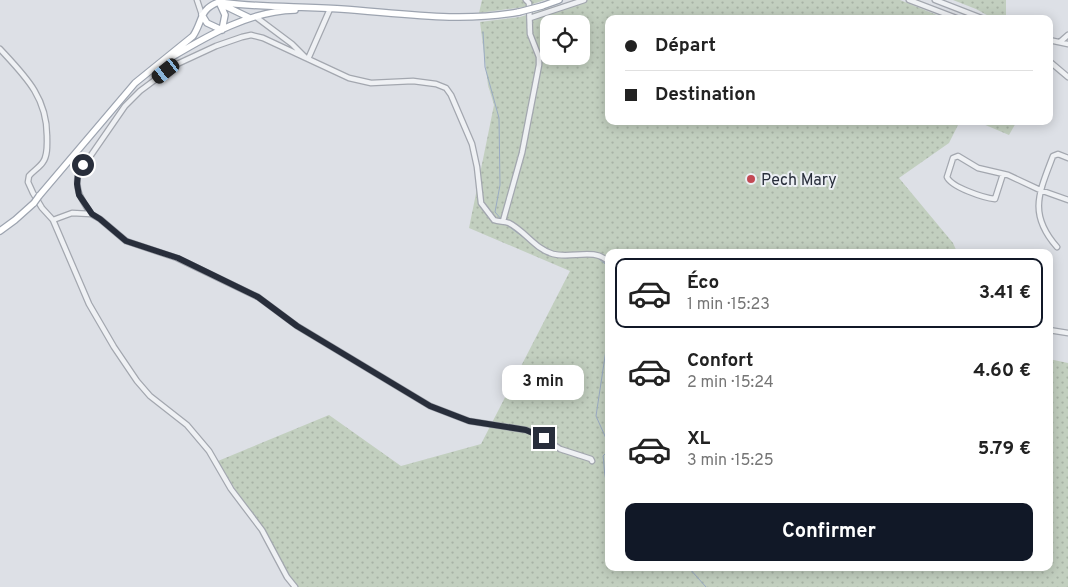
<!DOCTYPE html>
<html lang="fr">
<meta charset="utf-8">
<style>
body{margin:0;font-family:Overpass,sans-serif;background:#f2f2f2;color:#222;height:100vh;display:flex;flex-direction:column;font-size:19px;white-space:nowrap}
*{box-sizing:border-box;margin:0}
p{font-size:16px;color:#767676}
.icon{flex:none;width:28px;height:28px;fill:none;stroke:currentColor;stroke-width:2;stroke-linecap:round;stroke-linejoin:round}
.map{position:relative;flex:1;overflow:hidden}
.side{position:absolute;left:605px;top:249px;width:448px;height:322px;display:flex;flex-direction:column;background:#fff;border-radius:10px;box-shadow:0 2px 12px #0003}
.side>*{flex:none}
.hud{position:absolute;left:605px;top:15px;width:448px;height:110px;border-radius:10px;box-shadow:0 2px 12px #0003;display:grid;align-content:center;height:110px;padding:0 20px;background:#fff}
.buttons{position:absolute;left:540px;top:15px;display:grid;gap:10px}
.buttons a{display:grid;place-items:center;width:50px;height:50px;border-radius:10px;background:#fff;box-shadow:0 2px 12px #0003;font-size:25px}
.end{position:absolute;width:22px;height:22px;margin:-11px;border:6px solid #282e3b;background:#fff;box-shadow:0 0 0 2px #fff}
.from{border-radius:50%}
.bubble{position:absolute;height:35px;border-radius:10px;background:#fff;box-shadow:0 2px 12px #0003;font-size:16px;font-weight:700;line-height:35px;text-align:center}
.car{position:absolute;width:15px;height:30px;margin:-15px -8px;border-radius:6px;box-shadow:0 0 4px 1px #0007;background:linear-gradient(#222 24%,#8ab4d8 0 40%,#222 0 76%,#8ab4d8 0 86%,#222 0)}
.hud b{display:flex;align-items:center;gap:18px;height:48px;font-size:19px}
.hud b+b{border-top:1px solid #e0e0e0}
.hud i{width:12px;height:12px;background:#222}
ul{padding:9px 0 0;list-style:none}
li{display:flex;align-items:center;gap:15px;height:70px;margin:0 10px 8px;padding:0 10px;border:2px solid transparent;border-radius:10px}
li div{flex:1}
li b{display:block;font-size:19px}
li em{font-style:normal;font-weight:700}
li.selected{border-color:#111827}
li>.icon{width:45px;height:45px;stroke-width:1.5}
.cta{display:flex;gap:10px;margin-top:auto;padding:10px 20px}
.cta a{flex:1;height:58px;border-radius:10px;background:#111827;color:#fff;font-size:20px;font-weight:700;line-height:58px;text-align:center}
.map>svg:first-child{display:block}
</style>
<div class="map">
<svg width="1068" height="587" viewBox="0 0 1068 587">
<defs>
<pattern id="green-dots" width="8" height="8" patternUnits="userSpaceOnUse" patternTransform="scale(1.25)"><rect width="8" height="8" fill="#c2cfbf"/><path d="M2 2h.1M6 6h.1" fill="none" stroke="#a7b2a5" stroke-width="1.8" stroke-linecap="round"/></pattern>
</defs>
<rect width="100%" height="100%" fill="#dde0e6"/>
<path fill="url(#green-dots)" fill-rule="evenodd" d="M 482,0 L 545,0 L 524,7 L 479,13 Z
M 575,0 L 900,0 L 947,19 L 609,19 L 609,121 L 960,121 L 949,143 L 899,178 L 953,243 L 957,252 L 609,252 L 609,568 L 1049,568 L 1049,359 L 1068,363 L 1068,587 L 295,587 L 218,461 L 329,415 L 401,466 L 481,444 L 570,271 L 469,228 L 494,105 L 488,85 L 480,22 L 520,17 ZM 549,24 L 581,24 L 581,56 L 549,56 Z
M 953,0 L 1006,0 L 1006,19 L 994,19 L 976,9 Z
M 976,121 L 1017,121 L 1009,135 Z"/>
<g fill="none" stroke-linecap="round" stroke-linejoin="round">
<path stroke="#9aabc3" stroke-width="1" d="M 483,32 L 485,67 L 499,118 L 500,185 L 495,212 L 502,220
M 507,225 L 531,243
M 543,252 C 556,261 574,257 590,256
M 598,258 L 609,267
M 609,330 L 596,416 L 609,445
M 609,450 L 603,456 C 605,467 603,477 609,487
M 689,568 L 706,587"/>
<g stroke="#a3a7af" stroke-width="7">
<path id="minor" d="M 197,0 L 202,15
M 909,0 L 959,19
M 935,0 L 984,19
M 530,18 L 584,0
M 1049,40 L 1068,44
M 1060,42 L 1068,35
M 0,49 C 25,76 47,97 47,136 C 47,144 48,155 43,162 C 39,168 33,171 29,176 L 28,182 L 33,193 L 42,208 L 53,220 L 89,304 L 114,347 L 137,381 L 150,396 L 187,425 L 209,451 L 231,489 L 262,530 L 287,577 L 295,587
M 306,58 L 349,78 L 371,83 L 413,81 L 436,84 L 446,88 L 451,95 L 472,144 L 477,167 L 481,203 L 494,220 C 499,222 504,221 509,223 C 525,231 535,249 553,254 C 572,259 594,247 609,262
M 308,59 L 330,9
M 1049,61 L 1068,77
M 1003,174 L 995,199 C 984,198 951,187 947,177 L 953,158 L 958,156 L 978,168 L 1008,175 L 1040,190 L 1068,200
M 91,214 C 82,199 75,193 78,174 L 125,106 L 140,91 L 175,65 L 216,46 L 242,37 L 251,35 L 263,38 L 306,58 L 292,44 L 256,17
M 53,220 L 72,213 L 91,214 L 100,219 L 126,241 L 177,258 L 258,297 L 297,326 L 430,406 L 469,421 L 526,430 L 538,434 L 560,449 L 591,459 L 592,461
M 503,221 L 522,153 L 539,65 L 539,57 L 530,34 L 529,3 L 526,0
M 1057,247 C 1028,214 1039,193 1053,156 L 1058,154 L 1068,158
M 1049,330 L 1068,333"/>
</g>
<g stroke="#9da4b0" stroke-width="8">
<path id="major" d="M 220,4 L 225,15 L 222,30
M 223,5 L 250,18
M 542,6 L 559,0
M 202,15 L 207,23 L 222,30
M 172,57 C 209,35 250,11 295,10
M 39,196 L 135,83 L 193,36 C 203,21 199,9 219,2 C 259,8 300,6 341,9 C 400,13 459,23 519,12
M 0,231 L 15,220 L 34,203"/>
</g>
<use href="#minor" stroke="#eff1f4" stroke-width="4.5"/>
<use href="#major" stroke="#fff" stroke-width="5.5"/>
<g stroke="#9da4b0" stroke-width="8" stroke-linecap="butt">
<path id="major-bridge" d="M 519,12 L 542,6
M 34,203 L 39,196"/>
</g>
<use href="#major-bridge" stroke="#fff" stroke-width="5.5"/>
</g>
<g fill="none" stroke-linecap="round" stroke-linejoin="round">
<path stroke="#282e3b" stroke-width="6" d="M 83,165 L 78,174 L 77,184 L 79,195 L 92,214 L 100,219 L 126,241 L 178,258 L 258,297 L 297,326 L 430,406 L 469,421 L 526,430 L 544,438"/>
</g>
<circle fill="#c34a54" stroke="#eceff4" stroke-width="2" cx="751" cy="179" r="5"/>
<g text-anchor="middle" stroke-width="4" stroke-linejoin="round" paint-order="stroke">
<g font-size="16" fill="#282e3b" stroke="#eceff4" text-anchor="start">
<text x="761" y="185">Pech Mary</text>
</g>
</g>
</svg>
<div class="buttons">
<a><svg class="icon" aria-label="locate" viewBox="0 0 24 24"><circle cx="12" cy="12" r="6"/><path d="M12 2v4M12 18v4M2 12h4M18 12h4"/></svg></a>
</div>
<i class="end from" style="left:83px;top:165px"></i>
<i class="end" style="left:544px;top:438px"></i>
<div class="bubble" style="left:502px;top:365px;width:82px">3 min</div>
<i class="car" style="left:166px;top:71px;rotate:232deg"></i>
<div class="hud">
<b><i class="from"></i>Départ</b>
<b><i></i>Destination</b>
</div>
<section class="side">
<ul>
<li class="selected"><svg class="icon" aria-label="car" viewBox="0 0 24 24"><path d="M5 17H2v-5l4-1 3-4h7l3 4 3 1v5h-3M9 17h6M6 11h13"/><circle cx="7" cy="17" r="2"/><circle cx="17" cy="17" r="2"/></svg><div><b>Éco</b><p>1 min · 15:23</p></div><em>3.41 €</em></li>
<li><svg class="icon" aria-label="car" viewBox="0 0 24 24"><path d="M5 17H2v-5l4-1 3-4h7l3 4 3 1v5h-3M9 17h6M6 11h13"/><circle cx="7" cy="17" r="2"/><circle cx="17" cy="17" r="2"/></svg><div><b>Confort</b><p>2 min · 15:24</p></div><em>4.60 €</em></li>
<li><svg class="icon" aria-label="car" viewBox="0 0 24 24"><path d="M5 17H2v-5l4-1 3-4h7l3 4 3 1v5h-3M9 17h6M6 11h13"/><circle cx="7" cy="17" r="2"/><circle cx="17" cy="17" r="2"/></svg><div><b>XL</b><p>3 min · 15:25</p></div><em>5.79 €</em></li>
</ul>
<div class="cta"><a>Confirmer</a></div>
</section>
</div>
